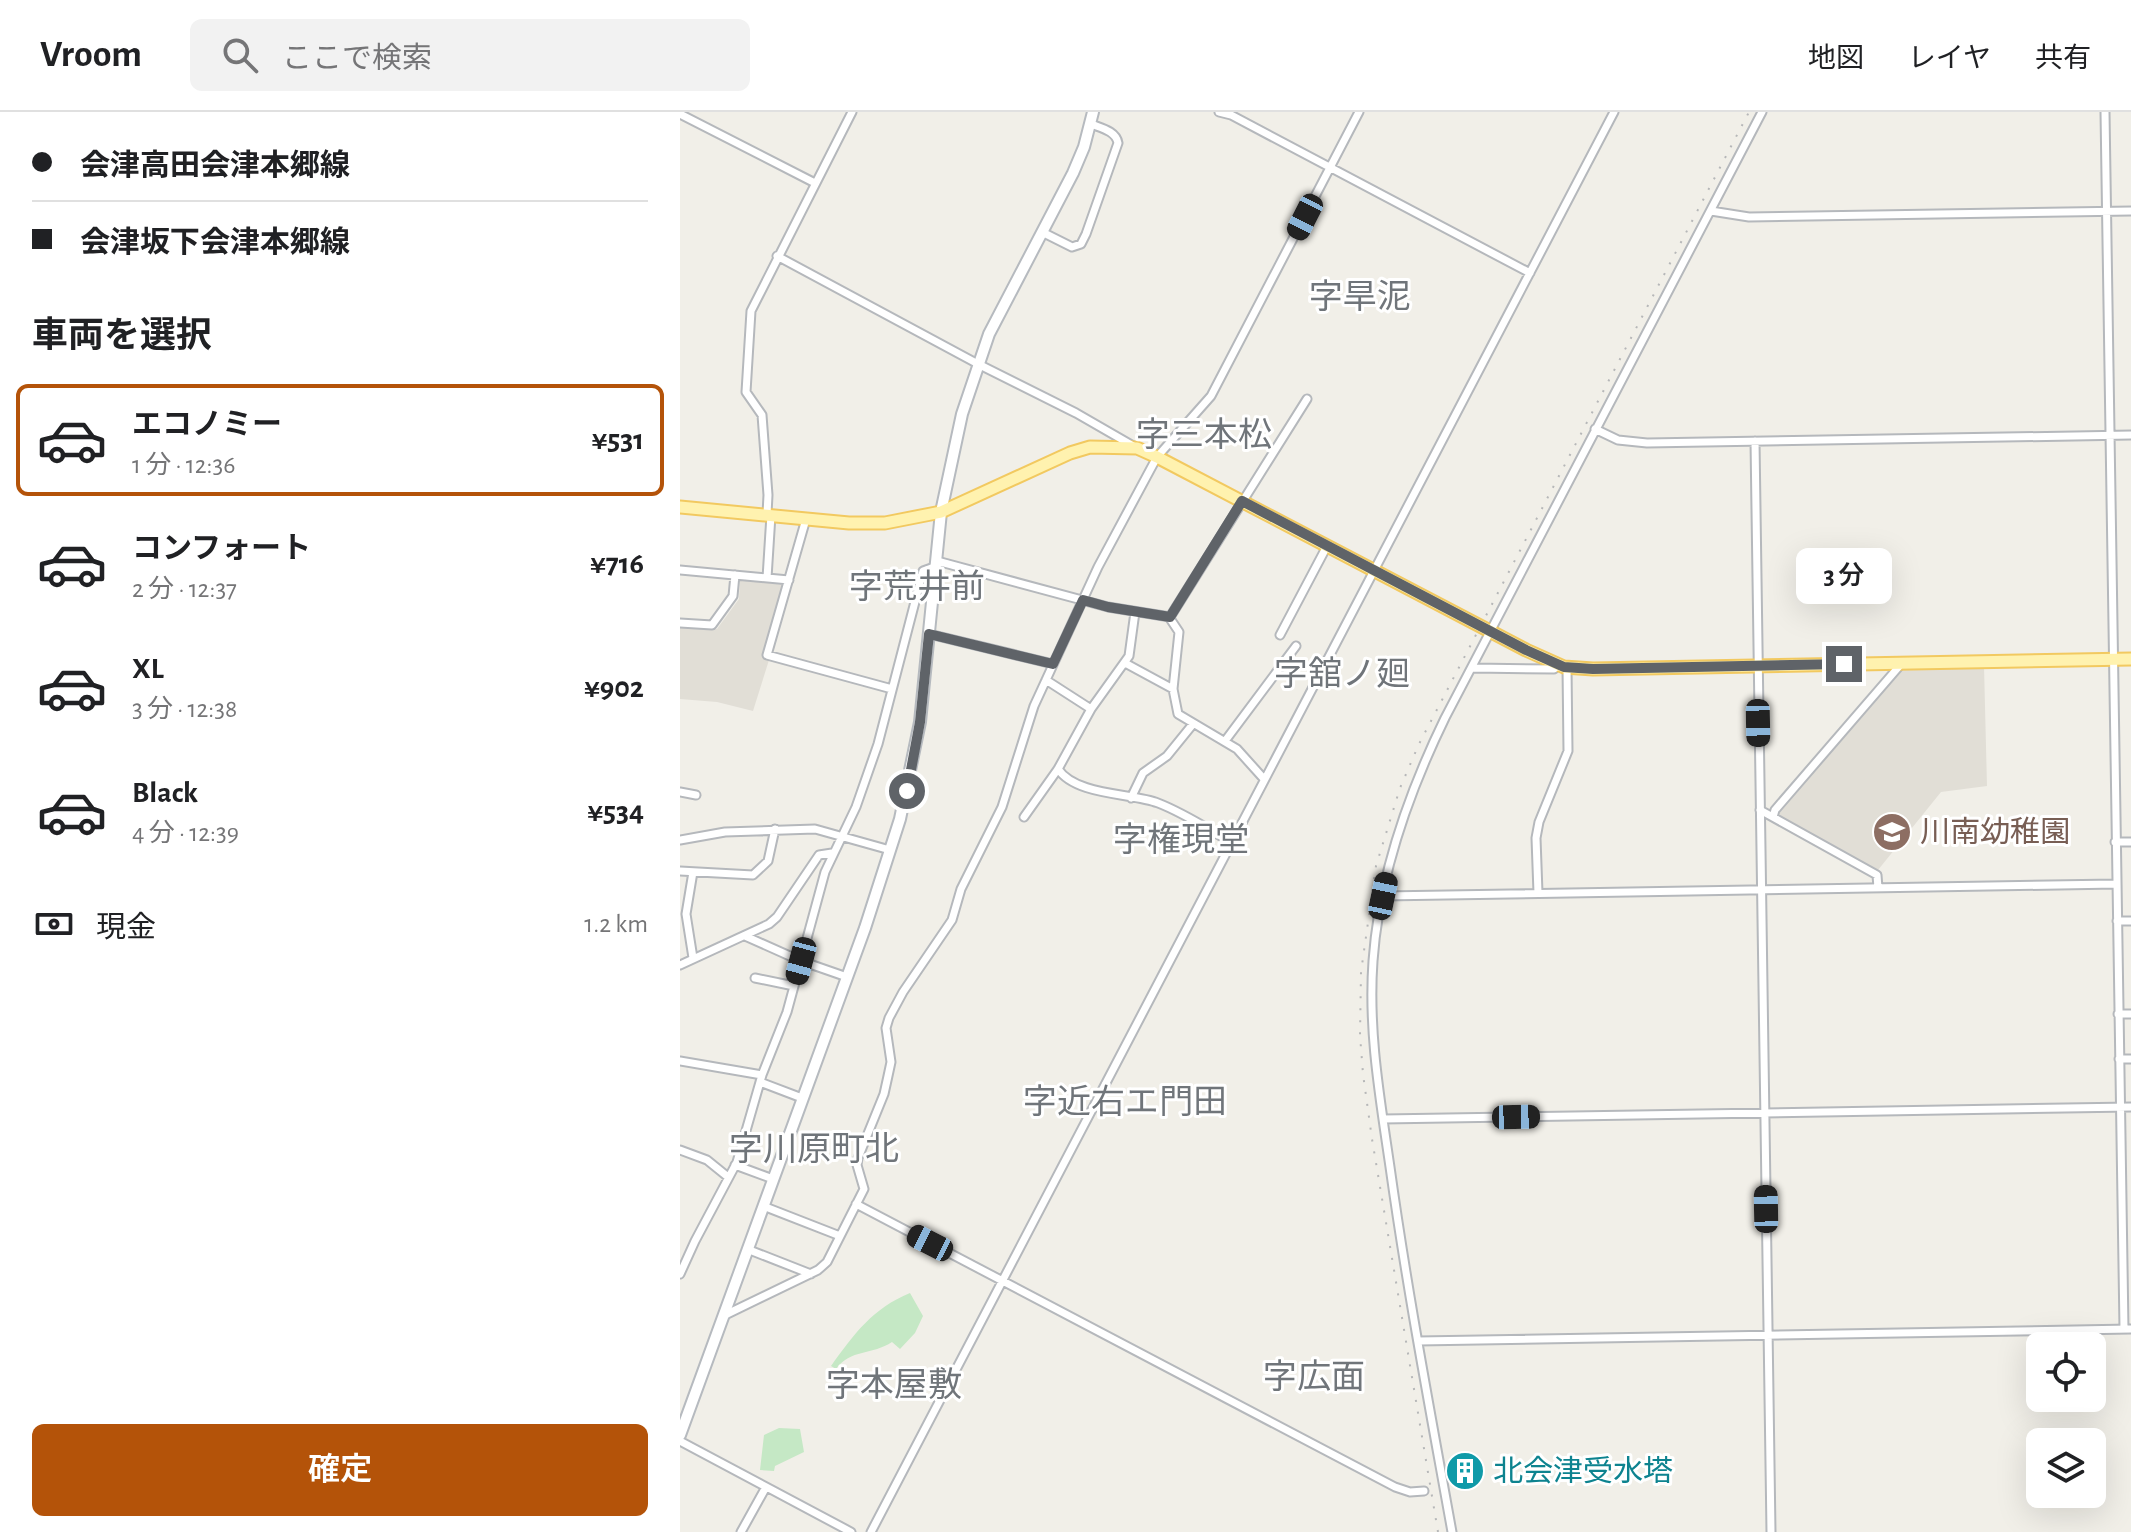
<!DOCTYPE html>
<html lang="ja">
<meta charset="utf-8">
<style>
body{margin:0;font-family:"Alegreya Sans","Noto Sans JP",sans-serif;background:#f2f2f2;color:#202124;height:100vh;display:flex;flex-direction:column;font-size:30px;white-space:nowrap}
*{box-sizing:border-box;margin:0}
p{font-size:26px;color:#757577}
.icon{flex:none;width:44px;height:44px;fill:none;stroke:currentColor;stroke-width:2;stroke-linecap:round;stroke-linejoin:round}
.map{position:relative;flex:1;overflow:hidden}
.sheet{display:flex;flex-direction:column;background:#fff;width:680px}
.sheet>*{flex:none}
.guide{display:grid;align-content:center;height:176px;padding:0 32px;background:#fff}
.tools{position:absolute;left:1346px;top:1220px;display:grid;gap:16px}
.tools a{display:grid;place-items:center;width:80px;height:80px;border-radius:12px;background:#fff;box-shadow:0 8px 32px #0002;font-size:40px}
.end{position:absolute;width:36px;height:36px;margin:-18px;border:10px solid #5f6368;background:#fff;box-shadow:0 0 0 4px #fff}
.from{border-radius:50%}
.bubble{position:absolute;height:56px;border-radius:12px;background:#fff;box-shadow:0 8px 32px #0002;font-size:26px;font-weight:600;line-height:56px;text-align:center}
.car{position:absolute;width:24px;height:48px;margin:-24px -12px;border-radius:10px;box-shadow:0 0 6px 2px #0007;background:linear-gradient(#222 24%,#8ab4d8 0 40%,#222 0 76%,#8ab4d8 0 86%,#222 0)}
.guide b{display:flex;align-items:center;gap:28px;height:76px;font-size:30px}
.guide b+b{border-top:2px solid #e0e0e0}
.guide i{width:20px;height:20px;background:#202124}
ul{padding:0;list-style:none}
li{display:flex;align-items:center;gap:24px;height:112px;margin:0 16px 12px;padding:0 16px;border:4px solid transparent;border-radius:12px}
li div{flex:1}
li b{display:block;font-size:30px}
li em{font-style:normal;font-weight:600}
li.on{border-color:#b45309}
li>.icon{width:72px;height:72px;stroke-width:1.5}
h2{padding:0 32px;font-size:36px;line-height:96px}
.pay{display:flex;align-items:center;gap:20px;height:88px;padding:0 32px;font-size:30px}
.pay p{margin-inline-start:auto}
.primary-button{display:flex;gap:16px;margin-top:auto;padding:16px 32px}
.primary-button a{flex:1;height:92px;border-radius:12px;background:#b45309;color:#fff;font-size:32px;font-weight:600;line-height:92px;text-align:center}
header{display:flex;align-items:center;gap:48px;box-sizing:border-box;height:112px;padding:0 40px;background:#fff;border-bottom:2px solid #e0e0e0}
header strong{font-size:38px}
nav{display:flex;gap:44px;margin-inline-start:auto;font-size:28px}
.search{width:560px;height:72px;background:#f2f2f2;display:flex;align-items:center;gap:20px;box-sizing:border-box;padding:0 28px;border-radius:12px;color:#757577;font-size:30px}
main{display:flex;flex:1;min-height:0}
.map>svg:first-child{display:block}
</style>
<header>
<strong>Vroom</strong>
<div class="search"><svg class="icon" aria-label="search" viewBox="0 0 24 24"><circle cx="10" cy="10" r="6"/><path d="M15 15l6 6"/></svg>ここで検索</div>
<nav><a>地図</a><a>レイヤ</a><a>共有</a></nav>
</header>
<main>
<section class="sheet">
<div class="guide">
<b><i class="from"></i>会津高田会津本郷線</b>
<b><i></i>会津坂下会津本郷線</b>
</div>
<h2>車両を選択</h2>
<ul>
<li class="on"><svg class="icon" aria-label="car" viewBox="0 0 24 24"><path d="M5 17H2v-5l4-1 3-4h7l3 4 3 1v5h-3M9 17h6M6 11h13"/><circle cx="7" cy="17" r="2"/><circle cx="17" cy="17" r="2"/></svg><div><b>エコノミー</b><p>1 分 · 12:36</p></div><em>¥531</em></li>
<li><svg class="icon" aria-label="car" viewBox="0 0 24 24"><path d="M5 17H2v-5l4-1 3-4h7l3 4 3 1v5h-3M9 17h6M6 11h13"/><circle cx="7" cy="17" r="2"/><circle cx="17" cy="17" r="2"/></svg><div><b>コンフォート</b><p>2 分 · 12:37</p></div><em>¥716</em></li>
<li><svg class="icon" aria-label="car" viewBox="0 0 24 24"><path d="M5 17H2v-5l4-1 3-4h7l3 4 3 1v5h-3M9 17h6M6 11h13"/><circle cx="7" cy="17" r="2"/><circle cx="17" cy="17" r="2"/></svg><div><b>XL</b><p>3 分 · 12:38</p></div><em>¥902</em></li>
<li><svg class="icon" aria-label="car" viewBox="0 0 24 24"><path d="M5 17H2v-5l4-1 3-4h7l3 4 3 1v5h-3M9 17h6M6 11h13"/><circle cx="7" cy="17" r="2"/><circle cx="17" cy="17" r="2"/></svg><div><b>Black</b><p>4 分 · 12:39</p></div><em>¥534</em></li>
</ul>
<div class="pay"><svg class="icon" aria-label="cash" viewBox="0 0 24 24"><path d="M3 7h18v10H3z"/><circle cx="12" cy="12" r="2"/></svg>現金<p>1.2 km</p></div>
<div class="primary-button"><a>確定</a></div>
</section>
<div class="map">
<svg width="1451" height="1420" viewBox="0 0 1451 1420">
<rect width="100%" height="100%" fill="#f1efe8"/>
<path fill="#e1ded6" d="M 60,467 L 104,473 L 83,545 L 89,548 L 73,599 L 37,590 L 0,587 L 0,514 L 37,517 L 59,487 Z
M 1304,554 L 1307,674 L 1261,680 L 1198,758 L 1099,706 L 1098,699 L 1223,556 Z"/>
<path fill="#c5e8c5" d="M 230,1181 L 243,1204 L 235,1221 L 220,1237 L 212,1230 C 193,1243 170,1237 156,1257 L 151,1254 C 174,1222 193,1196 230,1181 Z
M 99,1316 L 120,1317 L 124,1340 L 95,1354 L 94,1359 L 80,1358 L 84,1323 Z"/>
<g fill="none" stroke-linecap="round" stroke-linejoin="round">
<g stroke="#b5b8bc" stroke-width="11">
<path id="street" d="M 539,0 L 551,3 L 850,161
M 1425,0 L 1444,1217
M 0,2 L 135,71
M 1031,99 L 1069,105 L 1451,99
M 362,120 L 392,135 L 401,132 L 406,122 L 438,31 C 436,19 421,16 411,12
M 97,144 L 298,252 L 396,301 L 455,335
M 915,317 L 938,328 L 967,331 L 1451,323
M 1075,329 L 1091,1420
M 87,402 L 88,383 L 82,303 L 66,280 L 71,199 L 172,0
M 126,407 L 87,543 L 212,577
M 257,449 L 428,495 L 490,505 L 627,287
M 0,458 L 109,468
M 87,466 L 91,403
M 489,505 L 499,520 L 493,577 L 498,602 L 557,637 L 584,667
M 0,511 L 32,513 L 53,484 L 55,463
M 249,522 L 373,552
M 600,523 L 647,434
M 445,551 L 493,577
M 793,556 L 874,557 L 879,553
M 366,568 L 411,597
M 545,629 L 616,534
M 378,657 C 396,684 453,681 478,691 C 504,701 528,717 551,730
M 0,680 L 16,683
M 451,686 L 463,661 L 487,644 L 513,612
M 1080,698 L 1197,763 L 1198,776
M 344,705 L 378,657 L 411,597 L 449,544 L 455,500
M 1093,705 L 1095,698 L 1222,551
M 0,728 L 45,720 L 135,717 L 210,738
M 1435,730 L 1451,730
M 0,759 L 73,763 L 88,749 L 95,717
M 858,781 L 856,726 L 859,710 L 888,639 L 887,555
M 703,784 L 1436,772
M 1437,809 L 1451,809
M 65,824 L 121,849 L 167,865
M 13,846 L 6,802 L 13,760
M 0,853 L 89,812 L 97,805 L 139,743 L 152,741
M 75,866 L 114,874
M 1438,902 L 1451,902
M 1439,947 L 1451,947
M 0,949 L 82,963
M 80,970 L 122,986
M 703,1007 L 1451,995
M 0,1038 L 27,1048 L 48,1065
M 55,1053 L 93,1067
M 176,1092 L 715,1375 L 730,1380 L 744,1379
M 83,1094 L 160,1124
M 67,1137 L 131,1162
M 0,1162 L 15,1129 L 57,1050 L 82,963 L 107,900 L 145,760 L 176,695 L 198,632 L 243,459 L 257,454
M 43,1204 L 138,1158 L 147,1150 L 184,1077 L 177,1053 L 178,1046 L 204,982 L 208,964 L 211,950 L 206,916 L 209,906 L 223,880 L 272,808 L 281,777 L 322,695 L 354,594 L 418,455 L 477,345 L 531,284 L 679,0
M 738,1229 L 1451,1217
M 0,1329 L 171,1420
M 61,1420 L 86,1375
M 191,1420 L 934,0
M 772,1420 C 750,1298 727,1177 710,1055 C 700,986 688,919 693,849 C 699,764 728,682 765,606 L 1082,0"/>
</g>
<g stroke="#b6babf" stroke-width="14">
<path id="secondary" d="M 0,1323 L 185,816 L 220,707 L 240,610 L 261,400 L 282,302 L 309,222 L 393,61 L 404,35 L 413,0"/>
</g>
<g stroke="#f2c960" stroke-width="15">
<path id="primary" d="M 0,395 L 169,411 L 205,411 L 261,400 L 390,341 L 410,335 L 457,336 L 477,345 L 846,538 L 884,555 L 913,557 L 1451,547"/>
</g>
<use href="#street" stroke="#fff" stroke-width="7"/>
<use href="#secondary" stroke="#fff" stroke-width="10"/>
<use href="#primary" stroke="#fff2af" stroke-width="11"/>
<path stroke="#b6b7b8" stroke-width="2" stroke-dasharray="2 10" stroke-linecap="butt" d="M 758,1420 L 692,1027 L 683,962 L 680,923 L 681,860 L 696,754 L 720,676 L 739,632 L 1069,0"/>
</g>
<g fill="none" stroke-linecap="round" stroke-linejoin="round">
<path stroke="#5f6368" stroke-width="10" d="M 227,679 L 240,610 L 249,522 L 373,552 L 403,488 L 428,495 L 490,505 L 562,389 L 846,538 L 884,555 L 913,557 L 1164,552"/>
</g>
<defs>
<g id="school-disc" transform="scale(2)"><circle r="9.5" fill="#8d6e63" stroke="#fff"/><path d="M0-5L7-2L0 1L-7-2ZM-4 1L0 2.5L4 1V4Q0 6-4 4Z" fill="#fff"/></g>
<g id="building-disc" transform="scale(2)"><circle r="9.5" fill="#0f9aa8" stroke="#fff"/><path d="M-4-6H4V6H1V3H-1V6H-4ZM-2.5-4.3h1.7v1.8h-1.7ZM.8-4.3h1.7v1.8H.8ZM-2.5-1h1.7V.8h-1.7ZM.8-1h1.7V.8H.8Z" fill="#fff"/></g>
</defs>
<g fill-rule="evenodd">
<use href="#school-disc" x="1212" y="720"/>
<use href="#building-disc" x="785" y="1359"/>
</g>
<g text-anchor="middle" stroke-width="6" stroke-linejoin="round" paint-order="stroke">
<g font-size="30" fill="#785e54" stroke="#fff" text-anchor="start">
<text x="1240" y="730">川南幼稚園</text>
</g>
<g font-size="30" fill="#0d838f" stroke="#fff" text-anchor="start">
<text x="813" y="1369">北会津受水塔</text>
</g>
<g font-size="34" fill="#70757a" stroke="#fff">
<text x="680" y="196">字旱泥</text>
<text x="524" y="334">字三本松</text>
<text x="237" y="486">字荒井前</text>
<text x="662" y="573">字舘ノ廻</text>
<text x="501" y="739">字権現堂</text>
<text x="445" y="1001">字近右エ門田</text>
<text x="134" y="1048">字川原町北</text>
<text x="634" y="1276">字広面</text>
<text x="214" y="1284">字本屋敷</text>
</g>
</g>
</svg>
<div class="tools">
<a><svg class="icon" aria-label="locate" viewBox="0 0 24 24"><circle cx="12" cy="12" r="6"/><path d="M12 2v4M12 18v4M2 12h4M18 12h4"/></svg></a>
<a><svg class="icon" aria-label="layers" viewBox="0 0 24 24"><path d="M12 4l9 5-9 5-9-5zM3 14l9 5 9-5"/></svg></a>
</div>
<i class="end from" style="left:227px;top:679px"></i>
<i class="end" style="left:1164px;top:552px"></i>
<div class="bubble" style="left:1116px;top:436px;width:96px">3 分</div>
<i class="car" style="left:625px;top:105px;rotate:207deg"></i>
<i class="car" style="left:1078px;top:611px;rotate:179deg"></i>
<i class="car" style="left:703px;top:784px;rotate:12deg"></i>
<i class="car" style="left:121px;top:849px;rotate:195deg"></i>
<i class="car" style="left:836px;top:1005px;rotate:89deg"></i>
<i class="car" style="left:1086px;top:1097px;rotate:359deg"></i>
<i class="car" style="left:250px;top:1131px;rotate:297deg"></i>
</div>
</main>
